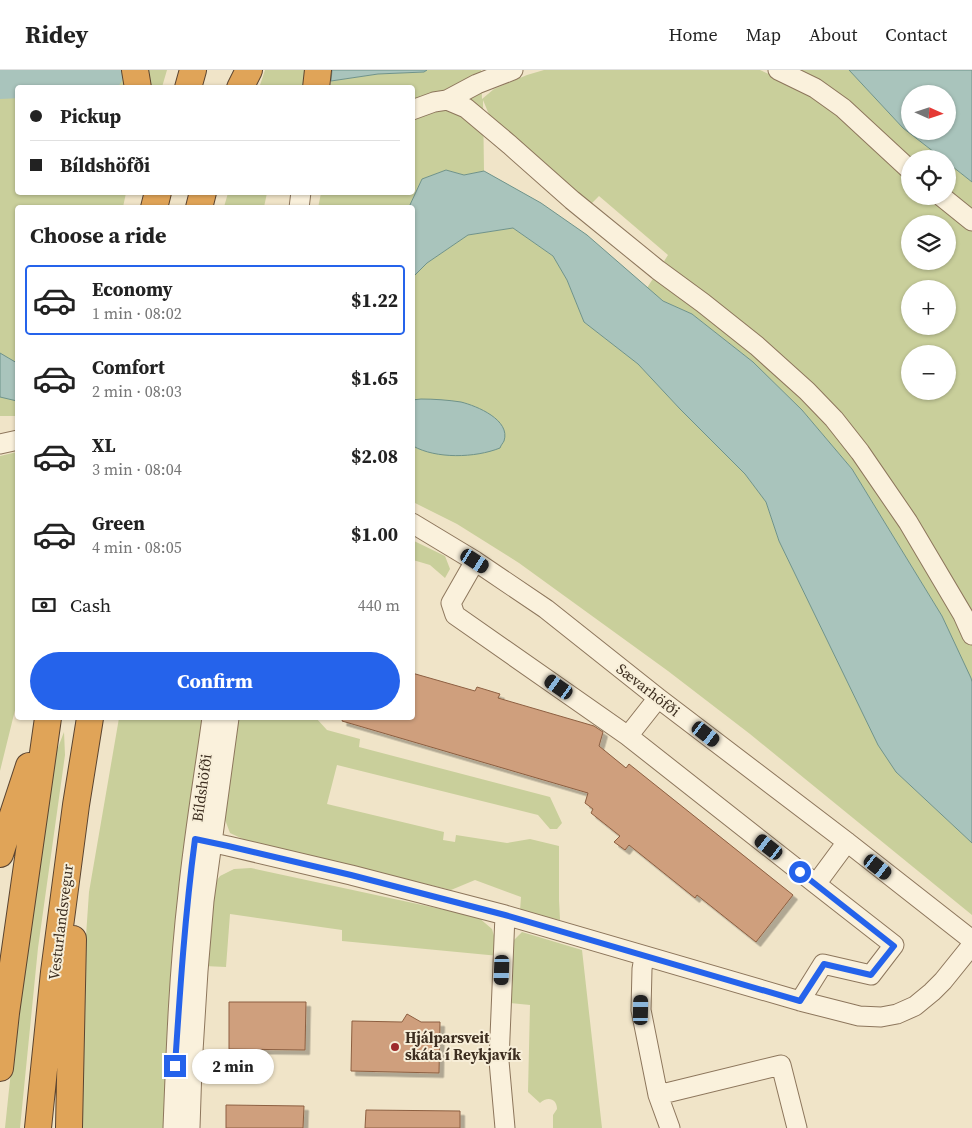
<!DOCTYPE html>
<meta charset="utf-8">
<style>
body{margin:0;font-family:"Source Serif 4",serif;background:#f2f2f2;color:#222;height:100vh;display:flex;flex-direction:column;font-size:19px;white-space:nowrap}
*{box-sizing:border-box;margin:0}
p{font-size:16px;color:#767676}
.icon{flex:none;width:28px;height:28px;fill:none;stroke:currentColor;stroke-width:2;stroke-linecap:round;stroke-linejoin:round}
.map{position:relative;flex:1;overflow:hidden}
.sheet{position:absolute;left:15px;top:135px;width:400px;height:515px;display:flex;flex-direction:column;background:#fff;border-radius:5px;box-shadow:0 1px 4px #0004}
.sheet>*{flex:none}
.hud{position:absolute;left:15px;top:15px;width:400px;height:110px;border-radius:5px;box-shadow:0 1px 4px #0004;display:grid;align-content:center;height:110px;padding:0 15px;background:#fff}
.needle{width:32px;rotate:93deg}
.controls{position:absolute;left:901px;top:15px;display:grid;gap:10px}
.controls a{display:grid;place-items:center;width:55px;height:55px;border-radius:50%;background:#fff;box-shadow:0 1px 4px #0004;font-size:25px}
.end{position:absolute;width:22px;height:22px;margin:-11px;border:6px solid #2563eb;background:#fff;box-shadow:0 0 0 2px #fff}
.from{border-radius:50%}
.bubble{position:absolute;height:35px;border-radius:18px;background:#fff;box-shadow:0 1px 4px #0004;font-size:16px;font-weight:700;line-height:35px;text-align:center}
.car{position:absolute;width:15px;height:30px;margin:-15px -8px;border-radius:6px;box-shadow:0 0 4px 1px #0007;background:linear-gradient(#222 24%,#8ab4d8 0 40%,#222 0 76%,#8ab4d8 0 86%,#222 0)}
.hud b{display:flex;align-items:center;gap:18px;height:48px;font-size:19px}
.hud b+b{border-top:1px solid #e0e0e0}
.hud i{width:12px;height:12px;background:#222}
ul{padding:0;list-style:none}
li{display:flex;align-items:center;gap:15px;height:70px;margin:0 10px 8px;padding:0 5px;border:2px solid transparent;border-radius:5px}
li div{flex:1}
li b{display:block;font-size:19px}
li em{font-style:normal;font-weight:700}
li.selected{border-color:#2563eb}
li>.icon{width:45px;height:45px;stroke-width:1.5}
h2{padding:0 15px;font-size:22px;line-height:60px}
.pay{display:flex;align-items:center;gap:12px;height:55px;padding:0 15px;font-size:19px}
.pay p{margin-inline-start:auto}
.action{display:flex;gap:10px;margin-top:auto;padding:10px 15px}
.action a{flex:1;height:58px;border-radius:30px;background:#2563eb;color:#fff;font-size:20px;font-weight:700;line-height:58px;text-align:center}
header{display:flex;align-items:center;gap:30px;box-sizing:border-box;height:70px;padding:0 25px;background:#fff;border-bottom:1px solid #e0e0e0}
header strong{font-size:24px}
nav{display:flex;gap:28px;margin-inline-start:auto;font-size:18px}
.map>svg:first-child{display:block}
</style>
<header>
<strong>Ridey</strong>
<nav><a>Home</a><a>Map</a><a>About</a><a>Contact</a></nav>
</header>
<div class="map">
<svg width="972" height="1058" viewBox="0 0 972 1058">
<defs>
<filter id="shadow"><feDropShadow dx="4.5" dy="4.5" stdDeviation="0" flood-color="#0004"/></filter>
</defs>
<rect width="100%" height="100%" fill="#f0e4c8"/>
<path fill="#c9cf9b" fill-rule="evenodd" d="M 0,0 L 123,0 L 129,17 L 18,18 L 18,122 L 126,123 L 123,137 L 18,138 L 17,346 L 0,346 Z
M 141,0 L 167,0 L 162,17 L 144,17 Z
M 265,0 L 306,0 L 305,17 L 259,18 Z
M 427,0 L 481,0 L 482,29 L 494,19 L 527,5 L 544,0 L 760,0 L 780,9 L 786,0 L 849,0 L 903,58 L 943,89 L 910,89 L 910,126 L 948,126 L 948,93 L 972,112 L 972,612 L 942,546 L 852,399 L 802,340 L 753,292 L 692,244 L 663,231 L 647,218 L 668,185 L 599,126 L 589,136 L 490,47 L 483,30 L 484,101 L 464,105 L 446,100 L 422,109 L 409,137 L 318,138 L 321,123 L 412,122 L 412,18 L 330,17 L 331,11 L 378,4 L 424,2 ZM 910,154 L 948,154 L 948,191 L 910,191 ZM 910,219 L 948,219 L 948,256 L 910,256 ZM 910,284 L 948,284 L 948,321 L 910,321 Z
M 228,123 L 267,123 L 264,137 L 224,137 Z
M 513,158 L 553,186 L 567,210 L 584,252 L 638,294 L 680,339 L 745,404 L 766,432 L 779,471 L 878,675 L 896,702 L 972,773 L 972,845 L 750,664 L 668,601 L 519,493 L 457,454 L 413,432 L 412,207 L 427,193 L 468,165 Z
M 17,382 L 17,632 L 0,701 L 0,386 Z
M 412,470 L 445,486 L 450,499 L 445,508 L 430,495 L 413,490 Z
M 119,648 L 205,648 L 166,1058 L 76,1058 L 76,1013 L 89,822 Z
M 238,648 L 316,648 L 327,660 L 360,669 L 359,677 L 550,727 L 562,753 L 557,759 L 550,759 L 538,745 L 337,695 L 327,734 L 444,762 L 443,770 L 455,772 L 456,765 L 507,773 L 530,769 L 559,776 L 559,830 L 560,850 L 520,841 L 521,827 L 475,810 L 451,820 L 247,771 L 230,763 L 224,747 Z
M 64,662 L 65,685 L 38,878 L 20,1058 L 5,1058 L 24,877 L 54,688 Z
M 251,798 L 478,847 L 492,859 L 499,883 L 499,886 L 342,871 L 342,860 L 230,844 L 226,897 L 204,896 L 212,817 L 220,806 L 234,799 Z
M 522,862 L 582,880 L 602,1058 L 553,1058 L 553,1045 L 557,1039 C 557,1028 547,1026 540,1033 L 528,1022 L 530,935 L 510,933 L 513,871 Z"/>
<path fill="#a9c4bc" stroke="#6f938a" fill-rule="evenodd" d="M 61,0 L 95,0 L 104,2 L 105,11 L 98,15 L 81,17 L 50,14 L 42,15 L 35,17 L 18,18 L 17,19 L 0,21 L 0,4 C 7,3 14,3 21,4 C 38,7 46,13 61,0 Z
M 332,0 L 427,0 L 424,2 L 378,4 L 331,11 Z
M 849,0 L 972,0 L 972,112 L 948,93 L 948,89 L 943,89 L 903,58 ZM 910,24 L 948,24 L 948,61 L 910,61 Z
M 446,100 L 464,105 L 484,101 L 541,133 L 587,165 L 663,231 L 692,244 L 753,292 L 802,340 L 852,399 L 942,546 L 971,608 L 972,612 L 972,773 L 896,702 L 878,675 L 779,471 L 766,432 L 745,404 L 680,339 L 638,294 L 584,252 L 567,210 L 553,186 L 513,158 L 468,165 L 427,193 L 413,207 L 412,138 L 409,137 L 422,109 Z
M 0,283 L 17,293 L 17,331 L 0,327 Z
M 421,329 C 434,329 448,330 461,332 C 477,336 511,350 504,371 C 503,373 501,375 500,378 C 475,388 436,389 413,376 L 412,330 Z"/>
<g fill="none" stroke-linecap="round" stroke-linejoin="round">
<path stroke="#a9c4bc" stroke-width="30" d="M 0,14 L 39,12 L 108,5"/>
</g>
<path fill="#cf9f7d" stroke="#8d5f41" filter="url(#shadow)" d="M 412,603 L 475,621 L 477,617 L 500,624 L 498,628 L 594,656 L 603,662 L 599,676 L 626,698 L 629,694 L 793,825 L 756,872 L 697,825 L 695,828 L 629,775 L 625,780 L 614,772 L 620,766 L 591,743 L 593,739 L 585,733 L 588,723 L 342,651 L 343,648 L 412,648 Z
M 229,932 L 306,932 L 305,980 L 229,979 Z
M 407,944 L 421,952 L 440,952 L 439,1003 L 351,1001 L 352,951 L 402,952 Z
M 226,1035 L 304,1036 L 303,1058 L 226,1058 Z
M 366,1040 L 460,1041 L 460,1058 L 365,1058 Z"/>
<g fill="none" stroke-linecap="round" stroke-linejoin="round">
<g stroke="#8d765c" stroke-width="21">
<path id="minor" d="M 778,0 L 815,18 L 843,38 L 910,100
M 447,30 L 477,14 L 513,0
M 412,40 L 434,32 L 447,30 L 466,38 L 510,75 L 572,130 L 658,200 L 703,233 L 757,276 L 807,321 L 834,349 L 860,382 L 908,452 L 963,545 L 972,565
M 941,126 L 972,151
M 299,138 L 301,122
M 0,374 L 18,370
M 412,453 L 475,491 L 546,539 L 658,628 L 847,772 L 972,870
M 475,491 L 451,533 L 455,545 L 628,666 L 658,628
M 628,666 L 816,814 L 847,772
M 195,769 L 228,776 L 351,805 L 505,845 L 800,931 L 859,946 L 881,947 L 897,944 L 915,936 L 932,922 L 943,911 L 972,875
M 505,845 L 499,991 L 505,1058
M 644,887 L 642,899 L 641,940 L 658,1025 L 670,1058
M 800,931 L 823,894 L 871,905 L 894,875 L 816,814
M 658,1025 L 781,995 L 797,1058
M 173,1058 C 176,980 179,901 188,824 C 194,765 204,706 212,648
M 190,1058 L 192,997 L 198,901 L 204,831 L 229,648"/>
</g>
<g stroke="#5b4430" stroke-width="28">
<path id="highway" d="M 135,0 L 138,18
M 188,18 L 193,0
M 240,18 L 249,0
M 316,18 L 318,0
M 154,138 L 158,122
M 199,138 L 203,122
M 0,784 L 29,696
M 0,998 L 6,943 L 48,648
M 38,1058 L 54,902 L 76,735 L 90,648
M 69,1058 L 73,869"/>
</g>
<use href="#minor" stroke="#faf1dc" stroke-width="19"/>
<use href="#highway" stroke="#e0a458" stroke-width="26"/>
</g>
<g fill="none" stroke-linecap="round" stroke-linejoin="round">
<path stroke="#2563eb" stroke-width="6" d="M 175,996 C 180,920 185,845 195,769 L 228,776 L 351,805 L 505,845 L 800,931 L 824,894 L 871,905 L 894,876 L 800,802"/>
</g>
<circle fill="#9e2a2b" stroke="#f7eed8" stroke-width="2" cx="395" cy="977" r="5"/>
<g text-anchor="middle" stroke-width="4" stroke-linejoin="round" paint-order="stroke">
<g font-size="15" fill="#3d2e20" stroke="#f7eed8">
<text transform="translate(648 620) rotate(38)" y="5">Sævarhöfði</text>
<text transform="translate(202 718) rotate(-82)" y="5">Bíldshöfði</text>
<text transform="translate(61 852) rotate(-83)" y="5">Vesturlandsvegur</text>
</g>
<g font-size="15" font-weight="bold" fill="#3d2e20" stroke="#f7eed8" text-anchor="start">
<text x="405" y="973">Hjálparsveit<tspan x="405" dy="17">skáta í Reykjavík</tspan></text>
</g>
</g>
</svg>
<div class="controls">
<a><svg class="needle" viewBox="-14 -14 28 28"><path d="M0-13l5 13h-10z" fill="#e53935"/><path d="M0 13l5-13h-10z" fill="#767676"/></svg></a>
<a><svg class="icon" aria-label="locate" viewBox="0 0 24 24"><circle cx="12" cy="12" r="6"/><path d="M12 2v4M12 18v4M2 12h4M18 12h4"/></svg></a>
<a><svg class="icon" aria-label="layers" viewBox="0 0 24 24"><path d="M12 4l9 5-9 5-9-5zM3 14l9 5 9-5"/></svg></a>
<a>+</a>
<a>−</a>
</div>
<i class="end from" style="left:800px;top:802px"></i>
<i class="end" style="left:175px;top:996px"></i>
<div class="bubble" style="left:192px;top:979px;width:82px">2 min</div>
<i class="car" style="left:475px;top:491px;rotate:123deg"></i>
<i class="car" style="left:559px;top:617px;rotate:305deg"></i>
<i class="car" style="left:706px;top:664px;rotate:128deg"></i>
<i class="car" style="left:769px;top:777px;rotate:308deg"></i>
<i class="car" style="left:878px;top:797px;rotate:128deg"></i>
<i class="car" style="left:502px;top:900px;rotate:182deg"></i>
<i class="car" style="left:641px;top:940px;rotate:1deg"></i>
<div class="hud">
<b><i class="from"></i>Pickup</b>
<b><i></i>Bíldshöfði</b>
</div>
<section class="sheet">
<h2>Choose a ride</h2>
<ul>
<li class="selected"><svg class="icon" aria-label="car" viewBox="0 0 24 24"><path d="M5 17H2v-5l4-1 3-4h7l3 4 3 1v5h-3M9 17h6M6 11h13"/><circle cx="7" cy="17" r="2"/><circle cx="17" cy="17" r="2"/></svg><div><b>Economy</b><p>1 min · 08:02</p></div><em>$1.22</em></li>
<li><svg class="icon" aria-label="car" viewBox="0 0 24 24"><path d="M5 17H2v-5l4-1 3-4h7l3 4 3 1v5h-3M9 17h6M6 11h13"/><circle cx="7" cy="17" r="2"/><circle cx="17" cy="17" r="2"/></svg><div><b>Comfort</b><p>2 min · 08:03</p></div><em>$1.65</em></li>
<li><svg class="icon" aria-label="car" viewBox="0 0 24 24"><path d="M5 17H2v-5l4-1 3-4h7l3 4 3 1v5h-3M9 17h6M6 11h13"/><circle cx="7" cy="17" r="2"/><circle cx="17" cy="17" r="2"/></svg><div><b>XL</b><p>3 min · 08:04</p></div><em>$2.08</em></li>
<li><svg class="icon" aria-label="car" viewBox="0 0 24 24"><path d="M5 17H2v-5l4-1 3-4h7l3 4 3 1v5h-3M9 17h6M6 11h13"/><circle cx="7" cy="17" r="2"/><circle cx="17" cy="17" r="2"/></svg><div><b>Green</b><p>4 min · 08:05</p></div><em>$1.00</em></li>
</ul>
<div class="pay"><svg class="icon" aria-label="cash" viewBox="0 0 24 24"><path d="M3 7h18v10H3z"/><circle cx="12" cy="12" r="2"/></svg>Cash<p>440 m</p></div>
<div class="action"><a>Confirm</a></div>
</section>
</div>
